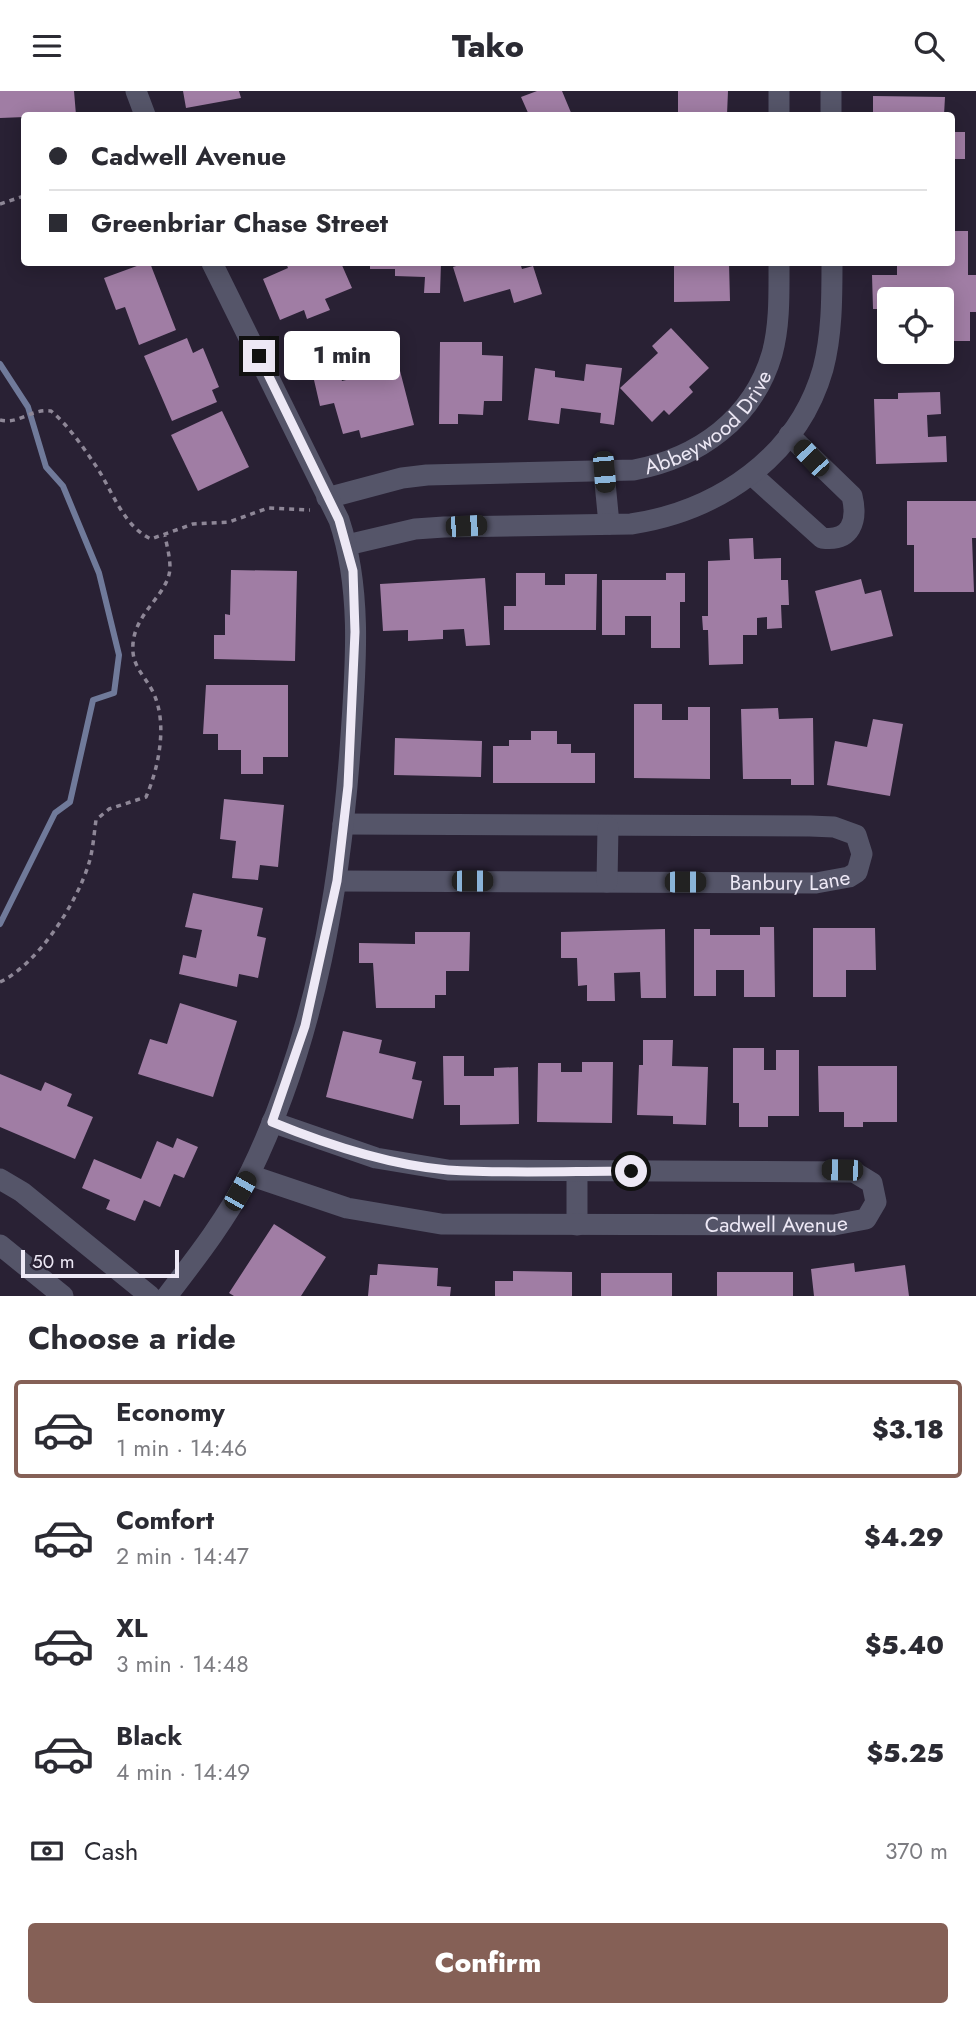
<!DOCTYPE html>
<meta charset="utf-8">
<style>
body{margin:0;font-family:Jost,sans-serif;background:#f2f2f3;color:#2b2b33;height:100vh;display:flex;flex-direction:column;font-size:26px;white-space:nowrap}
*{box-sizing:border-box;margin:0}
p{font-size:23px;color:#7c7c81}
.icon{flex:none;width:38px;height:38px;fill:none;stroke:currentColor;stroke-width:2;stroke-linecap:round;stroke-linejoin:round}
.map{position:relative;height:1205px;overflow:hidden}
.panel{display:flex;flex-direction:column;background:#fff;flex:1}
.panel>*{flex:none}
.hud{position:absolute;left:21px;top:21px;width:934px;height:154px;border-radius:7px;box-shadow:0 4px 18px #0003;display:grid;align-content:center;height:154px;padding:0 28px;background:#fff}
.controls{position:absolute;left:877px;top:196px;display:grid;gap:14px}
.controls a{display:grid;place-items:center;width:77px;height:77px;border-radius:7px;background:#fff;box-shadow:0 4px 18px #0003;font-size:35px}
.scale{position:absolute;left:21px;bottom:18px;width:158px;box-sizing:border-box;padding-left:7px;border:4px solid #ede8f5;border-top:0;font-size:19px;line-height:24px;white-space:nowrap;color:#ede8f5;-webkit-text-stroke:5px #292134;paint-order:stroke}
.end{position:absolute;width:32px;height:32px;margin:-16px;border:9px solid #ede8f5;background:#111;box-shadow:0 0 0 4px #111}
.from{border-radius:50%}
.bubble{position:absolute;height:49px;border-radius:7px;background:#fff;box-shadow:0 4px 18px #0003;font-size:23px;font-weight:800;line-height:49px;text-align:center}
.car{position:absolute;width:21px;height:42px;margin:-21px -10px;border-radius:9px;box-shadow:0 0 5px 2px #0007;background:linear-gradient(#222 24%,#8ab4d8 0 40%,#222 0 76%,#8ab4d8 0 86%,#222 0)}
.hud b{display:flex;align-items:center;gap:24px;height:66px;font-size:26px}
.hud b+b{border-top:2px solid #e1e1e2}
.hud i{width:18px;height:18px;background:#2b2b33}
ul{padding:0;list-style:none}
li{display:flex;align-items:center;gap:21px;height:98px;margin:0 14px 10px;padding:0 14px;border:4px solid transparent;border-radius:7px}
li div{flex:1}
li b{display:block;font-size:26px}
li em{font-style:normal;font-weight:800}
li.on{border-color:#856056}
li>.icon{width:63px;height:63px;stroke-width:1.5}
h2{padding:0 28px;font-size:32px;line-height:84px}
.pay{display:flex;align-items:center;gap:18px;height:77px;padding:0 28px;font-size:26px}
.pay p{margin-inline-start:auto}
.button{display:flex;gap:14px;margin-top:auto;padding:14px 28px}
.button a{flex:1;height:80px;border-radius:7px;background:#856056;color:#fff;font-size:28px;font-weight:800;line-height:80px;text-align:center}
header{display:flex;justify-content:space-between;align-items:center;height:91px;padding:0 28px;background:#fff;font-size:32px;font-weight:800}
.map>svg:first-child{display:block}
</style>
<header><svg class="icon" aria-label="menu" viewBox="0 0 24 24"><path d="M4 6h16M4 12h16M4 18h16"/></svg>Tako<svg class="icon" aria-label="search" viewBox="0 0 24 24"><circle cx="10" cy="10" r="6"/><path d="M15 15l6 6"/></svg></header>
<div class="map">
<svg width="976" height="1205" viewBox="0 0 976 1205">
<rect width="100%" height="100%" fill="#292134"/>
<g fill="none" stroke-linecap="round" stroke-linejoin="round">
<path stroke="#707a9a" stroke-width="6" d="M 0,273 L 28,316 L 46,376 L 63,395 L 99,482 L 119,564 L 114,602 L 93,609 L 70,711 L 55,722 L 0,833"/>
</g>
<path fill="#a07da4" d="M 0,0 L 74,0 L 76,24 L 0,27 Z
M 183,0 L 239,0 L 241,7 L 186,17 Z
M 537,0 L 562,0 L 572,24 L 529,24 L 521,6 Z
M 678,0 L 728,0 L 727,24 L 678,24 Z
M 873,5 L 945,6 L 944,24 L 873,24 Z
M 952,41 L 965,41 L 965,68 L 952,68 Z
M 952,140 L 968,140 L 968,184 L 976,184 L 976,221 L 970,221 L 970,250 L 942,250 L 942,208 L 889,208 L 889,218 L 873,218 L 872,184 L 897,184 L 897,172 L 952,172 Z
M 145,172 L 150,172 L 176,239 L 139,254 L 125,216 L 116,219 L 104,187 Z
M 286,172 L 341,172 L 352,197 L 325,208 L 330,219 L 307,228 L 304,219 L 280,229 L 263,188 L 288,177 Z
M 370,172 L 441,172 L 440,202 L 424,202 L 425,186 L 395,185 L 395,178 L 370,178 Z
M 466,172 L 520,172 L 522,178 L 533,175 L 542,203 L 514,212 L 510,198 L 464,211 L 453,176 Z
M 674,172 L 729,172 L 730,210 L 674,211 Z
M 671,237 L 709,277 L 689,296 L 693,301 L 669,324 L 664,319 L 652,331 L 620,297 L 658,262 L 652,255 Z
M 187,247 L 193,262 L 203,257 L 219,296 L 212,299 L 217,311 L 172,330 L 144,265 Z
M 440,251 L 482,251 L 482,264 L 503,265 L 502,310 L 484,310 L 483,324 L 458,323 L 458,333 L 439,333 Z
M 586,273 L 622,277 L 614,334 L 600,332 L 601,322 L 561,317 L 559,333 L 528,329 L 535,277 L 555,280 L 555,286 L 584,290 Z
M 399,276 L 414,334 L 361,347 L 359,339 L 343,343 L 334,312 L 320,315 L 314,289 L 340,283 L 342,290 Z
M 940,301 L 941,323 L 927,324 L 928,346 L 946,345 L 947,371 L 876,373 L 874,308 L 898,308 L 898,302 Z
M 222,320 L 249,376 L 198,400 L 171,344 Z
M 907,410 L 976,410 L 976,447 L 972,447 L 974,501 L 914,501 L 914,454 L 907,454 Z
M 753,447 L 754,468 L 781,467 L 781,489 L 788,489 L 789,514 L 781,514 L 782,537 L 767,538 L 767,526 L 757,527 L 757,544 L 743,544 L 743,573 L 709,574 L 708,539 L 703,539 L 702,525 L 708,525 L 708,470 L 730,469 L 729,448 Z
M 231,479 L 297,480 L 295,570 L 214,568 L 214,544 L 225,544 L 225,523 L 230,524 Z
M 516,482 L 545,482 L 545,494 L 565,494 L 565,483 L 597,483 L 596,539 L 504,539 L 504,515 L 516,515 Z
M 666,482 L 685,482 L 685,511 L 680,511 L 680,557 L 651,557 L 651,525 L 625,525 L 625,544 L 602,544 L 602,489 L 666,489 Z
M 485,487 L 490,554 L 466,555 L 464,538 L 443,539 L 443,548 L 408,550 L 408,539 L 383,540 L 380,493 Z
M 861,488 L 865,503 L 881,499 L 893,545 L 831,560 L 815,500 Z
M 206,594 L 288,594 L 288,666 L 263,666 L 263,683 L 241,683 L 241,659 L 218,659 L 218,643 L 203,643 Z
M 634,613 L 662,613 L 662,629 L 688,629 L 688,616 L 710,616 L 710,688 L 634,687 Z
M 778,617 L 779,628 L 813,627 L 814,694 L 791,694 L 791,688 L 743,688 L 741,618 Z
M 873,628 L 903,633 L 890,705 L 827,694 L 835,650 L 867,656 Z
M 531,640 L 557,640 L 557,653 L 571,653 L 571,662 L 595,662 L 595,692 L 493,692 L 493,655 L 509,655 L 509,649 L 531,649 Z
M 395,647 L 482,650 L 481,686 L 394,684 Z
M 224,708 L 284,714 L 278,776 L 260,774 L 258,789 L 232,787 L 236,750 L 220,748 Z
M 193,802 L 263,817 L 257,845 L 266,847 L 258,887 L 239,883 L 237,896 L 179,883 L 183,864 L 196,867 L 202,839 L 185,836 Z
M 760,836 L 774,836 L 775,906 L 744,906 L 744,879 L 716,879 L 716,905 L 694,905 L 694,838 L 710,838 L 710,844 L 760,844 Z
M 813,837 L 875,837 L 876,879 L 846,879 L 846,906 L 813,906 Z
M 665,838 L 666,907 L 641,907 L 640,881 L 614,882 L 615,910 L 587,910 L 587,894 L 578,895 L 577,867 L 561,867 L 561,841 Z
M 415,841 L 470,841 L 469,880 L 446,880 L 446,904 L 435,904 L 435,917 L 376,917 L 373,872 L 359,872 L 359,852 L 415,853 Z
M 180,912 L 237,930 L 213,1006 L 138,983 L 150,948 L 167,953 Z
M 343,940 L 382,949 L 379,962 L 416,971 L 412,988 L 422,990 L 413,1028 L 326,1006 Z
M 643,949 L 673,949 L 672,975 L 708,976 L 706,1034 L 673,1033 L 673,1025 L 637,1024 L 639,974 L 643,974 Z
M 733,957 L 764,957 L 764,979 L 776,979 L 776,959 L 799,959 L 799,1025 L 768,1025 L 768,1036 L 739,1036 L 739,1012 L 733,1012 Z
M 443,965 L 464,965 L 464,985 L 494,985 L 494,977 L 518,976 L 519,1033 L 460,1034 L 460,1014 L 444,1014 Z
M 582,971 L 613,971 L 612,1032 L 537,1031 L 538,972 L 561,972 L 561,981 L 582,981 Z
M 818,975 L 897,975 L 897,1031 L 863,1031 L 863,1036 L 844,1036 L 844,1021 L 819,1021 Z
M 0,983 L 41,1000 L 45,991 L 72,1003 L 67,1015 L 93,1026 L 75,1068 L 0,1036 Z
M 177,1047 L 198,1056 L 184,1087 L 174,1083 L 160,1116 L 144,1109 L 135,1130 L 106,1118 L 110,1109 L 82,1097 L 94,1068 L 141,1088 L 157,1050 L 173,1057 Z
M 274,1133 L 326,1166 L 301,1205 L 234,1205 L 229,1202 Z
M 854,1172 L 855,1181 L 905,1174 L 909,1205 L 814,1205 L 811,1178 Z
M 378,1173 L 438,1177 L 437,1195 L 451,1196 L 450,1205 L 368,1205 L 370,1184 L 377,1184 Z
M 513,1180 L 572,1181 L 572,1205 L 495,1205 L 495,1190 L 513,1190 Z
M 717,1181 L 793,1181 L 793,1205 L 717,1205 Z
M 601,1182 L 672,1182 L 672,1205 L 601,1205 Z"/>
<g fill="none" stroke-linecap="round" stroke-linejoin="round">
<path stroke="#8e8797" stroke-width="3.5" stroke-dasharray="5 5" stroke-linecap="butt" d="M 0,113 L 24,105
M 0,329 C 18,334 32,317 51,320 C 68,334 83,356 96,375 C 112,399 123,435 151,448 L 193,433 L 229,431 L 268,417 L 310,419
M 0,891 C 38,873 77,812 89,772 C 93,759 94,743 96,729 L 109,718 L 146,706 C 159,676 168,632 153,601 C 144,583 131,575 133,553 C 135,521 169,503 170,477 C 170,466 167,455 165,445"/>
<g stroke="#555569" stroke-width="21">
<path d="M 136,0 L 145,24"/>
<path d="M 831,0 L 831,24"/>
<path d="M 779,24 L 779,0"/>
<path d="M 604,381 L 609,433"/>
<path d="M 752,384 L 822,447 C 851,451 858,430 852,405 L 789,344"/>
<path id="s1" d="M 327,407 L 402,387 L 427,384 L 634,379 C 698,367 753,328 772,263 C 780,234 779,201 779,172"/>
<path d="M 347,454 L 415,438 L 444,436 L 631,433 C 718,420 798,366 823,278 C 832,244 832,207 832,172"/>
<path id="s2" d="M 337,790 L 816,792 L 849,786 L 857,781 L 862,763 L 856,744 L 834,736 L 810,735 L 343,733"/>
<path d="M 607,791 L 608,736"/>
<path d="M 577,1080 L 577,1134"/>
<path id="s3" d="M 249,1084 L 347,1117 L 441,1133 L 834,1134 L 866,1128 L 876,1111 L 872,1092 L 854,1081 L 448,1079 L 376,1067 L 272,1031"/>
<path d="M 0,1088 L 22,1101 L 150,1205"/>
<path d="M 0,1154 L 63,1205"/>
<path d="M 167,1205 C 197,1166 228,1126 250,1082 C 316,946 341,794 351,645 C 356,573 362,498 339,429 L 212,172"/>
</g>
</g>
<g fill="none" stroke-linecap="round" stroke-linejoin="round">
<path stroke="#ede8f5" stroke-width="9" d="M 259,265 L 339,429 L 353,480 L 355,541 L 348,695 L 337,790 L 305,935 L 272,1031 C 328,1054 388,1074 448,1079 C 509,1083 571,1080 631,1080"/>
</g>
<g text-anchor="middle" stroke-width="7" stroke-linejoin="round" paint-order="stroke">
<g font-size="21" fill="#ede8f5" stroke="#292134">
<text dy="7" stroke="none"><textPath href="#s1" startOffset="401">Abbeywood Drive</textPath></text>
<text dy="7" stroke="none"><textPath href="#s2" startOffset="453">Banbury Lane</textPath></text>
<text dy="7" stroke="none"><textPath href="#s3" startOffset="534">Cadwell Avenue</textPath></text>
</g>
</g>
</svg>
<div class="controls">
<a><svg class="icon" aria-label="locate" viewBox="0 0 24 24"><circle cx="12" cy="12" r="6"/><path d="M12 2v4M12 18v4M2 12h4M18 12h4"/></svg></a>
</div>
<div class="scale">50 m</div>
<i class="end from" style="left:631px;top:1080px"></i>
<i class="end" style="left:259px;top:265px"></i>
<div class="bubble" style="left:284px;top:240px;width:116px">1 min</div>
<i class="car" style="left:811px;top:367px;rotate:317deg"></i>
<i class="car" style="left:604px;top:381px;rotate:175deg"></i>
<i class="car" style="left:466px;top:435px;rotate:87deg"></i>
<i class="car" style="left:472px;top:790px;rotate:90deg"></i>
<i class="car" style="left:685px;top:791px;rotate:90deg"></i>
<i class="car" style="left:842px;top:1079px;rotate:271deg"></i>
<i class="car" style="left:240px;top:1100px;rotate:30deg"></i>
<div class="hud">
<b><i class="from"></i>Cadwell Avenue</b>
<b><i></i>Greenbriar Chase Street</b>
</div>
</div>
<section class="panel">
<h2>Choose a ride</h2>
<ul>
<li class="on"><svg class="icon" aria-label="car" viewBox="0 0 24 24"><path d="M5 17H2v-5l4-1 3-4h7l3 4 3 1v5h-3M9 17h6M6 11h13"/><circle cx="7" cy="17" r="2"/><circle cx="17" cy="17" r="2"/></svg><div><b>Economy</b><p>1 min · 14:46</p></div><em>$3.18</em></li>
<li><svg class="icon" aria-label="car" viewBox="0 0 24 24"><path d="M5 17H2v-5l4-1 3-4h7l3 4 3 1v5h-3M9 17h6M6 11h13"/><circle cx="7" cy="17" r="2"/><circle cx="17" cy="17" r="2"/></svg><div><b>Comfort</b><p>2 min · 14:47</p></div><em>$4.29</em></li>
<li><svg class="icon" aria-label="car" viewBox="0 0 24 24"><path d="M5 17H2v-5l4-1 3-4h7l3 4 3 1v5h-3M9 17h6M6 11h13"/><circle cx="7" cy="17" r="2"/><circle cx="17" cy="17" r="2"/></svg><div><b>XL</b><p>3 min · 14:48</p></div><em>$5.40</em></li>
<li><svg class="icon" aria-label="car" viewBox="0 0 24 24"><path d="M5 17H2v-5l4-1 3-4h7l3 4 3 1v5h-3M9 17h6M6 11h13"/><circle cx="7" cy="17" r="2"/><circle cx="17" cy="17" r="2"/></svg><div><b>Black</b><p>4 min · 14:49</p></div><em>$5.25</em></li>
</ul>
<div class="pay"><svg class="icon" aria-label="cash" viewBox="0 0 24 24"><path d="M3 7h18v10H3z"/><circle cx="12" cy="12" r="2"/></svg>Cash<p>370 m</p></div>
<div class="button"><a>Confirm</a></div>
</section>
